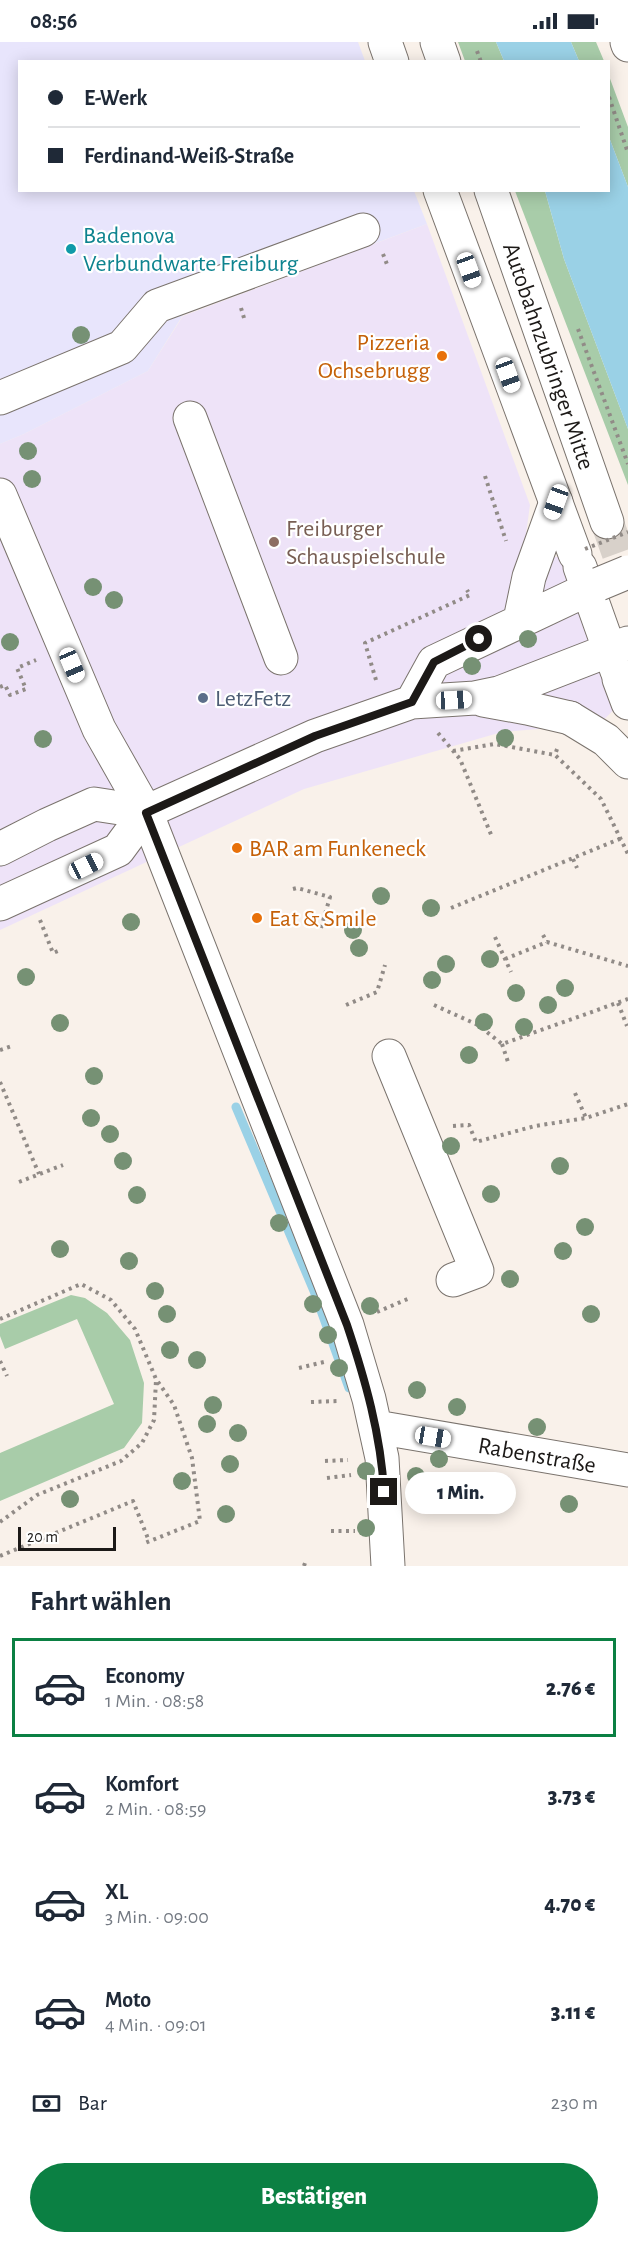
<!DOCTYPE html>
<html lang="de">
<meta charset="utf-8">
<style>
body{margin:0;font-family:"Alegreya Sans",sans-serif;background:#f6f6f7;color:#1f2937;height:100vh;display:flex;flex-direction:column;font-size:22px;white-space:nowrap}
*{box-sizing:border-box;margin:0}
p{font-size:20px;color:#747a83}
.icon{flex:none;width:33px;height:33px;fill:none;stroke:currentColor;stroke-width:2;stroke-linecap:round;stroke-linejoin:round}
.map{position:relative;height:1524px;overflow:hidden}
.sheet{display:flex;flex-direction:column;background:#fff;flex:1}
.sheet>*{flex:none}
.top-card{position:absolute;left:18px;top:18px;width:592px;height:132px;border-radius:0px;box-shadow:0 3px 15px #0003;display:grid;align-content:center;height:132px;padding:0 30px;background:#fff}
.scale{position:absolute;left:18px;bottom:15px;width:98px;box-sizing:border-box;padding-left:6px;border:3px solid #1c1917;border-top:0;font-size:16px;line-height:21px;white-space:nowrap;color:#1c1917;-webkit-text-stroke:4px #fff;paint-order:stroke}
.end{position:absolute;width:27px;height:27px;margin:-14px;border:8px solid #1c1917;background:#fff;box-shadow:0 0 0 3px #fff}
.from{border-radius:50%}
.bubble{position:absolute;height:42px;border-radius:21px;background:#fff;box-shadow:0 3px 15px #0003;font-size:20px;font-weight:800;line-height:42px;text-align:center}
.car{position:absolute;width:18px;height:36px;margin:-18px -9px;border-radius:8px;box-shadow:0 0 4px 2px #0007;background:linear-gradient(#fff 24%,#345 0 40%,#fff 0 76%,#345 0 86%,#fff 0)}
.top-card b{display:flex;align-items:center;gap:21px;height:57px;font-size:22px}
.top-card b+b{border-top:2px solid #e0e1e3}
.top-card i{width:15px;height:15px;background:#1f2937}
ul{padding:0;list-style:none}
li{display:flex;align-items:center;gap:18px;height:99px;margin:0 12px 9px;padding:0 18px;border:3px solid transparent;border-radius:0px}
li div{flex:1}
li b{display:block;font-size:22px}
li em{font-style:normal;font-weight:800}
li.current{border-color:#0b8043}
li>.icon{width:54px;height:54px;stroke-width:1.5}
h2{padding:0 30px;font-size:27px;line-height:72px}
.pay{display:flex;align-items:center;gap:15px;height:66px;padding:0 30px;font-size:22px}
.pay p{margin-inline-start:auto}
.action{display:flex;gap:12px;margin-top:auto;padding:12px 30px}
.action a{flex:1;height:69px;border-radius:36px;background:#0b8043;color:#fff;font-size:24px;font-weight:800;line-height:69px;text-align:center}
.status{display:flex;justify-content:space-between;align-items:center;height:42px;padding:0 30px;background:#fff;direction:ltr}
.status svg{height:16px;fill:currentColor}
.map>svg:first-child{display:block}
</style>
<div class="status"><b>08:56</b><svg viewBox="0 0 49 12"><path d="M0 12V9h3v3zM5 12V6h3v6zM10 12V3h3v9zM15 12V0h3v12zM26 1h20v11H26zM47 4h2v5h-2z"/></svg></div>
<div class="map">
<svg width="628" height="1524" viewBox="0 0 628 1524">
<rect width="100%" height="100%" fill="#f9f1ea"/>
<path fill="#eee3f8" d="M 427,182 L 530,463 L 524,506 L 557,515 L 582,497 L 628,654 L 581,700 L 550,686 L 502,690 L 304,747 L 0,888 L 0,402 L 24,392 L 148,329 L 183,274 Z"/>
<path fill="#e8e5fc" d="M 0,0 L 358,0 L 365,19 L 20,20 L 20,148 L 414,149 L 427,182 L 183,273 L 148,329 L 24,392 L 0,402 Z"/>
<path fill="#a8cca9" d="M 458,0 L 496,0 L 504,19 L 465,19 Z
M 571,0 L 596,0 L 604,19 L 579,19 Z
M 609,34 L 628,85 L 628,145 L 609,95 Z
M 515,149 L 545,149 L 564,217 L 628,387 L 628,443 Z
M 71,1253 L 85,1256 L 107,1271 L 130,1298 L 144,1341 L 142,1381 L 124,1406 L 0,1459 L 0,1411 L 114,1362 L 77,1277 L 5,1307 L 0,1294 L 0,1282 Z"/>
<path fill="#9ad1e6" d="M 496,0 L 571,0 L 579,19 L 504,19 Z
M 609,95 L 628,145 L 628,387 L 564,217 L 545,149 L 609,148 Z"/>
<g fill="none" stroke-linecap="round" stroke-linejoin="round">
<path stroke="#9ad1e6" stroke-width="9" d="M 236,1065 L 314,1249 L 349,1346"/>
<path stroke="#d8d1ca" stroke-width="33" stroke-dasharray="33 16" stroke-linecap="butt" d="M 607,480 L 628,538"/>
<g stroke="#7a736d" stroke-width="35">
<path id="minor" d="M 0,356 L 122,305 L 157,264 L 363,188
M 190,376 L 281,616
M 0,453 L 99,687 L 146,770 L 347,1283 L 369,1357 L 382,1416 L 388,1524
M 389,1014 L 477,1229 L 453,1238
M 376,1385 L 628,1428"/>
</g>
<g stroke="#7a736d" stroke-width="35">
<path id="major" d="M 580,525 L 617,629
M 520,578 L 529,535 L 556,460
M 483,658 L 527,666 L 570,676
M 412,660 L 434,620 L 599,542
M 0,807 L 47,783 L 94,762 L 146,770
M 0,862 L 118,808 L 146,770 L 315,694 L 412,660 L 475,656 L 499,651 L 628,601"/>
</g>
<g stroke="#7a736d" stroke-width="35">
<path id="highway" d="M 385,0 L 392,20
M 437,0 L 444,20
M 627,0 L 628,3
M 440,148 L 575,512
M 491,148 L 607,480
M 619,637 L 628,661
M 570,676 L 606,698 L 628,720"/>
</g>
<path stroke="#918b87" stroke-width="4" stroke-dasharray="3 4.5" stroke-linecap="butt" d="M 477,9 L 481,20
M 609,55 L 628,111
M 383,212 L 388,225
M 241,266 L 244,276
M 578,287 L 628,422
M 485,434 L 506,499
M 376,638 L 365,601 L 470,553 L 467,548
M 0,645 L 5,643 L 10,653 L 26,647 L 17,626 L 36,618
M 438,691 L 460,717 L 492,795
M 557,707 L 555,713 L 601,757 L 628,812
M 453,709 L 495,702 L 555,713
M 573,817 L 577,826
M 293,847 L 297,846 L 330,855 L 321,886 L 317,887
M 451,866 L 622,796
M 40,878 L 53,911 L 58,909
M 543,893 L 547,900
M 495,895 L 511,930
M 505,917 L 547,900 L 628,924
M 618,961 L 627,984
M 346,963 L 377,950 L 385,923
M 434,963 L 478,983 L 502,1002 L 628,957
M 502,1002 L 509,1023
M 0,1008 L 12,1004
M 0,1040 L 39,1132
M 575,1051 L 586,1076
M 453,1084 L 469,1083 L 476,1100 L 535,1084 L 586,1076 L 628,1062
M 19,1140 L 63,1123
M 377,1270 L 410,1256
M 0,1277 L 81,1242 L 111,1258 L 135,1287 L 156,1337 L 174,1363 L 192,1416 L 200,1479 L 145,1501
M 0,1319 L 7,1334
M 299,1326 L 324,1320
M 311,1360 L 337,1359
M 325,1419 L 348,1418
M 327,1436 L 351,1433
M 0,1480 L 37,1453 L 121,1419 L 142,1401 L 154,1378 L 156,1338
M 331,1489 L 355,1489
M 0,1514 L 133,1459 L 149,1499
M 304,1524 L 305,1521"/>
<use href="#minor" stroke="#fff" stroke-width="33"/>
<use href="#major" stroke="#fff" stroke-width="33"/>
<use href="#highway" stroke="#fff" stroke-width="33"/>
<g stroke="#7a736d" stroke-width="35" stroke-linecap="butt">
<path id="major-bridge" d="M 599,542 L 628,530"/>
</g>
<path stroke="#918b87" stroke-width="4" stroke-dasharray="3 4.5" stroke-linecap="butt" d="M 585,507 L 628,490"/>
<use href="#major-bridge" stroke="#fff" stroke-width="33"/>
</g>
<g fill="#769174">
<circle cx="81" cy="293" r="9"/>
<circle cx="28" cy="409" r="9"/>
<circle cx="32" cy="437" r="9"/>
<circle cx="93" cy="545" r="9"/>
<circle cx="114" cy="558" r="9"/>
<circle cx="528" cy="597" r="9"/>
<circle cx="10" cy="600" r="9"/>
<circle cx="472" cy="624" r="9"/>
<circle cx="505" cy="696" r="9"/>
<circle cx="43" cy="697" r="9"/>
<circle cx="381" cy="854" r="9"/>
<circle cx="431" cy="866" r="9"/>
<circle cx="131" cy="880" r="9"/>
<circle cx="353" cy="888" r="9"/>
<circle cx="359" cy="906" r="9"/>
<circle cx="490" cy="917" r="9"/>
<circle cx="446" cy="922" r="9"/>
<circle cx="26" cy="935" r="9"/>
<circle cx="432" cy="938" r="9"/>
<circle cx="565" cy="946" r="9"/>
<circle cx="516" cy="951" r="9"/>
<circle cx="548" cy="963" r="9"/>
<circle cx="484" cy="980" r="9"/>
<circle cx="60" cy="981" r="9"/>
<circle cx="524" cy="985" r="9"/>
<circle cx="469" cy="1013" r="9"/>
<circle cx="94" cy="1034" r="9"/>
<circle cx="91" cy="1076" r="9"/>
<circle cx="110" cy="1092" r="9"/>
<circle cx="451" cy="1104" r="9"/>
<circle cx="123" cy="1119" r="9"/>
<circle cx="560" cy="1124" r="9"/>
<circle cx="491" cy="1152" r="9"/>
<circle cx="137" cy="1153" r="9"/>
<circle cx="279" cy="1181" r="9"/>
<circle cx="585" cy="1185" r="9"/>
<circle cx="60" cy="1207" r="9"/>
<circle cx="563" cy="1209" r="9"/>
<circle cx="129" cy="1219" r="9"/>
<circle cx="510" cy="1237" r="9"/>
<circle cx="155" cy="1249" r="9"/>
<circle cx="313" cy="1262" r="9"/>
<circle cx="370" cy="1264" r="9"/>
<circle cx="167" cy="1272" r="9"/>
<circle cx="591" cy="1272" r="9"/>
<circle cx="328" cy="1293" r="9"/>
<circle cx="170" cy="1308" r="9"/>
<circle cx="197" cy="1318" r="9"/>
<circle cx="339" cy="1326" r="9"/>
<circle cx="417" cy="1348" r="9"/>
<circle cx="213" cy="1363" r="9"/>
<circle cx="457" cy="1365" r="9"/>
<circle cx="207" cy="1382" r="9"/>
<circle cx="537" cy="1385" r="9"/>
<circle cx="238" cy="1391" r="9"/>
<circle cx="439" cy="1417" r="9"/>
<circle cx="230" cy="1422" r="9"/>
<circle cx="366" cy="1429" r="9"/>
<circle cx="416" cy="1434" r="9"/>
<circle cx="182" cy="1439" r="9"/>
<circle cx="70" cy="1457" r="9"/>
<circle cx="569" cy="1462" r="9"/>
<circle cx="226" cy="1472" r="9"/>
<circle cx="366" cy="1486" r="9"/>
</g>
<g fill="none" stroke-linecap="round" stroke-linejoin="round">
<path stroke="#1c1917" stroke-width="8" d="M 384,1450 C 381,1393 365,1337 347,1283 L 146,771 L 315,694 L 412,660 L 434,620 L 479,597"/>
</g>
<circle fill="#0f9aa8" stroke="#fff" stroke-width="2" cx="71" cy="207" r="6"/>
<g fill="#e8710a" stroke="#fff" stroke-width="2">
<circle cx="442" cy="314" r="6"/>
<circle cx="237" cy="806" r="6"/>
<circle cx="257" cy="876" r="6"/>
</g>
<circle fill="#8d6e63" stroke="#fff" stroke-width="2" cx="274" cy="500" r="6"/>
<circle fill="#5c6f8a" stroke="#fff" stroke-width="2" cx="203" cy="656" r="6"/>
<g text-anchor="middle" stroke-width="4.5" stroke-linejoin="round" paint-order="stroke">
<g font-size="24" fill="#0d838f" stroke="#fff" text-anchor="start">
<text x="83" y="201">Badenova<tspan x="83" dy="28">Verbundwarte Freiburg</tspan></text>
</g>
<g font-size="24" fill="#c56008" stroke="#fff" text-anchor="start">
<text x="430" y="308" text-anchor="end">Pizzeria<tspan x="430" dy="28">Ochsebrugg</tspan></text>
<text x="249" y="814">BAR am Funkeneck</text>
<text x="269" y="884">Eat &amp; Smile</text>
</g>
<g font-size="24" fill="#1c1917" stroke="#fff">
<text transform="translate(549 314) rotate(71)" y="8">Autobahnzubringer Mitte</text>
<text transform="translate(537 1413) rotate(10)" y="8">Rabenstraße</text>
</g>
<g font-size="24" fill="#785e54" stroke="#fff" text-anchor="start">
<text x="286" y="494">Freiburger<tspan x="286" dy="28">Schauspielschule</tspan></text>
</g>
<g font-size="24" fill="#4e5e75" stroke="#fff" text-anchor="start">
<text x="215" y="664">LetzFetz</text>
</g>
</g>
</svg>
<div class="scale">20 m</div>
<i class="end from" style="left:479px;top:597px"></i>
<i class="end" style="left:384px;top:1450px"></i>
<div class="bubble" style="left:405px;top:1430px;width:111px">1 Min.</div>
<i class="car" style="left:469px;top:228px;rotate:160deg"></i>
<i class="car" style="left:508px;top:333px;rotate:160deg"></i>
<i class="car" style="left:556px;top:460px;rotate:200deg"></i>
<i class="car" style="left:72px;top:623px;rotate:157deg"></i>
<i class="car" style="left:454px;top:658px;rotate:87deg"></i>
<i class="car" style="left:86px;top:824px;rotate:64deg"></i>
<i class="car" style="left:433px;top:1395px;rotate:100deg"></i>
<div class="top-card">
<b><i class="from"></i>E-Werk</b>
<b><i></i>Ferdinand-Weiß-Straße</b>
</div>
</div>
<section class="sheet">
<h2>Fahrt wählen</h2>
<ul>
<li class="current"><svg class="icon" aria-label="car" viewBox="0 0 24 24"><path d="M5 17H2v-5l4-1 3-4h7l3 4 3 1v5h-3M9 17h6M6 11h13"/><circle cx="7" cy="17" r="2"/><circle cx="17" cy="17" r="2"/></svg><div><b>Economy</b><p>1 Min. · 08:58</p></div><em>2.76 €</em></li>
<li><svg class="icon" aria-label="car" viewBox="0 0 24 24"><path d="M5 17H2v-5l4-1 3-4h7l3 4 3 1v5h-3M9 17h6M6 11h13"/><circle cx="7" cy="17" r="2"/><circle cx="17" cy="17" r="2"/></svg><div><b>Komfort</b><p>2 Min. · 08:59</p></div><em>3.73 €</em></li>
<li><svg class="icon" aria-label="car" viewBox="0 0 24 24"><path d="M5 17H2v-5l4-1 3-4h7l3 4 3 1v5h-3M9 17h6M6 11h13"/><circle cx="7" cy="17" r="2"/><circle cx="17" cy="17" r="2"/></svg><div><b>XL</b><p>3 Min. · 09:00</p></div><em>4.70 €</em></li>
<li><svg class="icon" aria-label="car" viewBox="0 0 24 24"><path d="M5 17H2v-5l4-1 3-4h7l3 4 3 1v5h-3M9 17h6M6 11h13"/><circle cx="7" cy="17" r="2"/><circle cx="17" cy="17" r="2"/></svg><div><b>Moto</b><p>4 Min. · 09:01</p></div><em>3.11 €</em></li>
</ul>
<div class="pay"><svg class="icon" aria-label="cash" viewBox="0 0 24 24"><path d="M3 7h18v10H3z"/><circle cx="12" cy="12" r="2"/></svg>Bar<p>230 m</p></div>
<div class="action"><a>Bestätigen</a></div>
</section>
